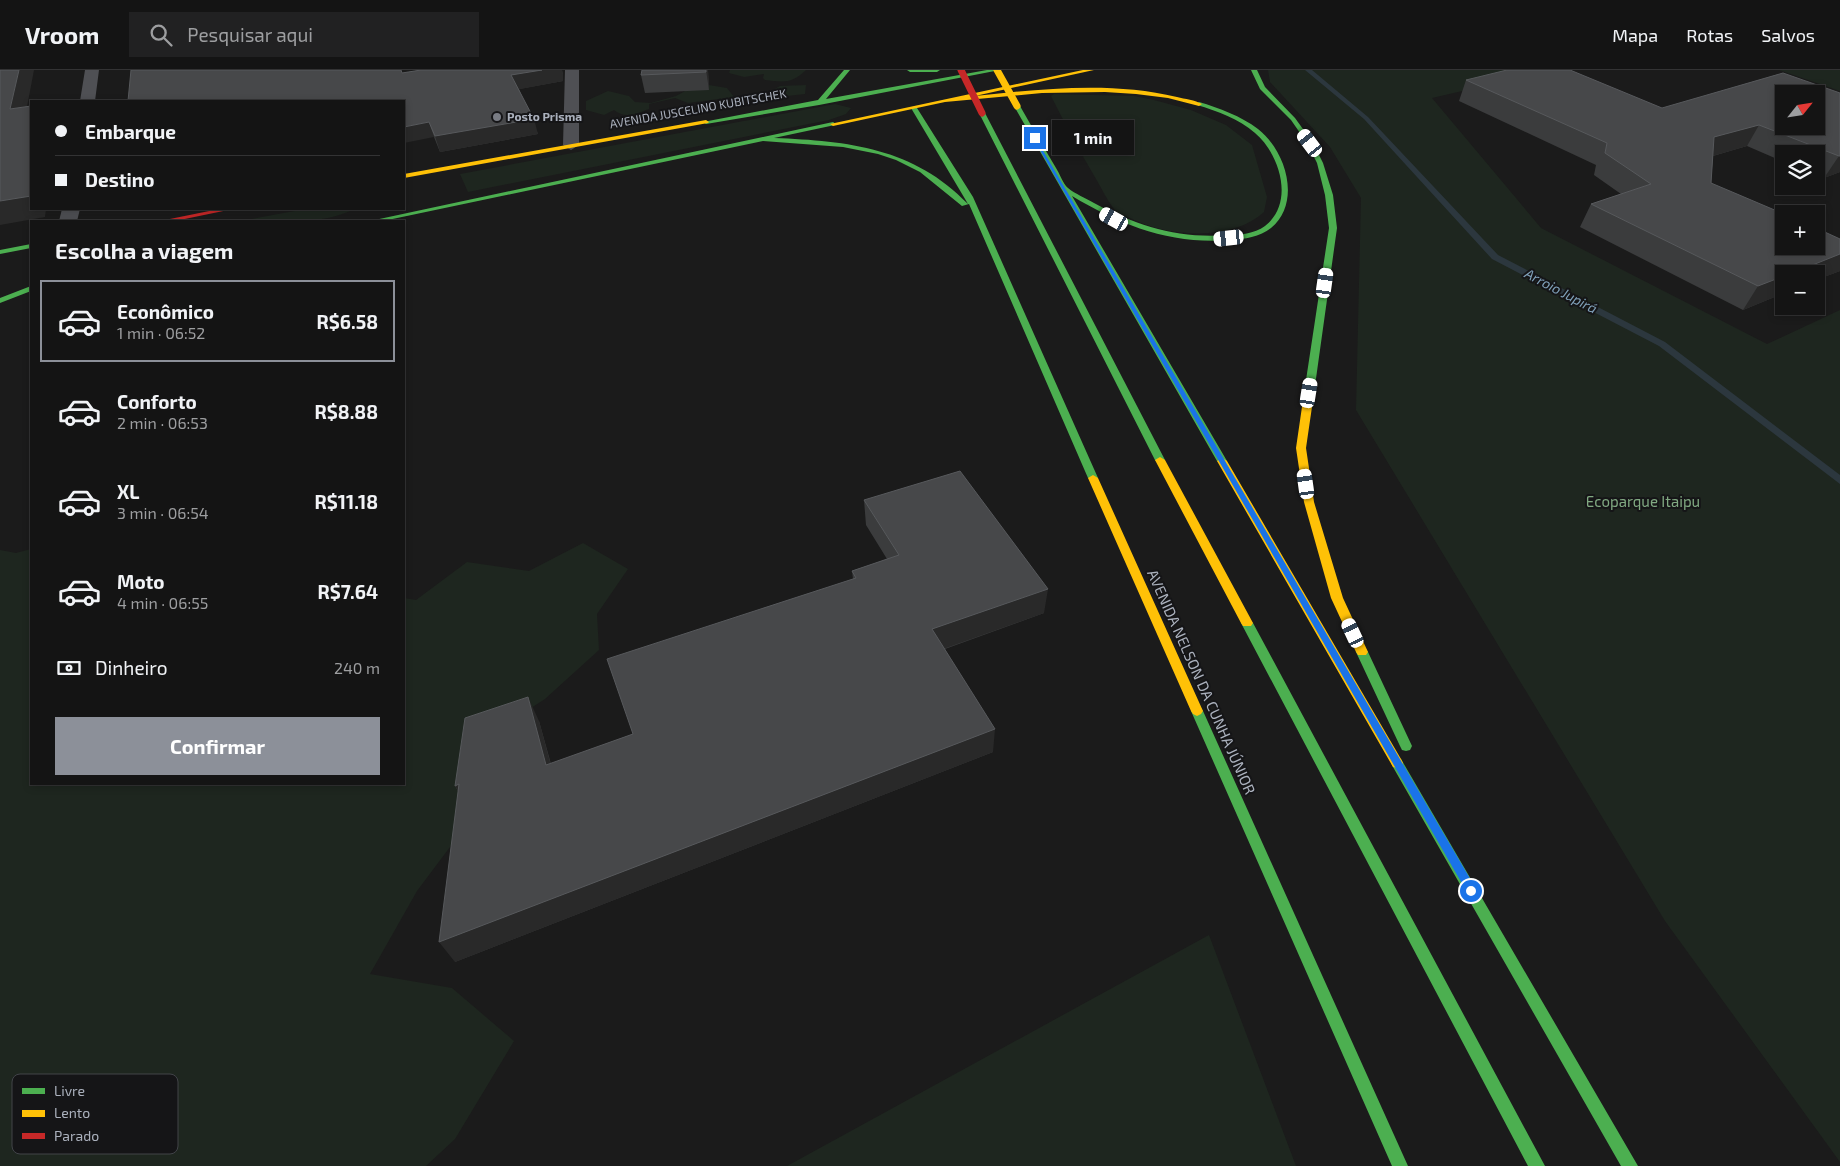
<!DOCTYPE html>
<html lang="pt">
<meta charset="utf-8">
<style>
body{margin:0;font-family:"Exo 2",sans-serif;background:#212122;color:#f1f3f6;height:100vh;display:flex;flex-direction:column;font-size:19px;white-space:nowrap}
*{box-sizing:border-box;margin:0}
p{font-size:16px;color:#9d9ea0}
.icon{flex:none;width:28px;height:28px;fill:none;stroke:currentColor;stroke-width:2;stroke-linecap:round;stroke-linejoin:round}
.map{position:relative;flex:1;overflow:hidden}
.side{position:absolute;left:30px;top:150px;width:375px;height:565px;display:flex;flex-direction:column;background:#141414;border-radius:0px;box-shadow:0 2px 8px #0003,0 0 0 1px #333334}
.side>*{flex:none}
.hud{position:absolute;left:30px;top:30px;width:375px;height:110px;border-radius:0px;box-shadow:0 2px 8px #0003,0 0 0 1px #333334;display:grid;align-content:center;height:110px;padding:0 25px;background:#141414}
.needle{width:32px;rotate:60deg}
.controls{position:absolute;left:1775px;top:15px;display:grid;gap:10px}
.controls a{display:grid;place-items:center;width:50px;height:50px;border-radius:0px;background:#141414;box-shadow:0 2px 8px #0003,0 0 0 1px #333334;font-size:25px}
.end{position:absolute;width:22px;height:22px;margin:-11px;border:6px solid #1a73e8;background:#fff;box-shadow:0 0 0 2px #fff}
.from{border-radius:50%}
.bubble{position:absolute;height:35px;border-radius:0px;background:#141414;box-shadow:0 2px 8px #0003,0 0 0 1px #333334;font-size:16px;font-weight:700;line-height:35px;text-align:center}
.car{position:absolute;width:15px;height:30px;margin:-15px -8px;border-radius:6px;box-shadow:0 0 4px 1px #0007;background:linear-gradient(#fff 24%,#345 0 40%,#fff 0 76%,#345 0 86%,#fff 0)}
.hud b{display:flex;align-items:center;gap:18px;height:48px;font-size:19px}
.hud b+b{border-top:1px solid #333334}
.hud i{width:12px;height:12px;background:#f1f3f6}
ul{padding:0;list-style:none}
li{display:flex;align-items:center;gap:15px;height:82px;margin:0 10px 8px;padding:0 15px;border:2px solid transparent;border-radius:0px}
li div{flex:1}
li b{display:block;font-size:19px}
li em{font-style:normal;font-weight:700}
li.selected{border-color:#8c9099}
li>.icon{width:45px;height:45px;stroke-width:1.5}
h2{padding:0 25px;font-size:22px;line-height:60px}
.pay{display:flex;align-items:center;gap:12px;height:55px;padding:0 25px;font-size:19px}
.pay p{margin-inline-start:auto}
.primary-button{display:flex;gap:10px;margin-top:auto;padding:10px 25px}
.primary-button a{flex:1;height:58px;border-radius:0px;background:#8c9099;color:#fff;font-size:20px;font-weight:700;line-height:58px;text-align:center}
header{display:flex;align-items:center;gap:30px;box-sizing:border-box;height:70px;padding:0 25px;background:#141414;border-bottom:1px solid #333334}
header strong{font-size:24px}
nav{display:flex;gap:28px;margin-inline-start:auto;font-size:18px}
.search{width:350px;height:45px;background:#212122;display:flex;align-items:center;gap:12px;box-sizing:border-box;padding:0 18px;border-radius:0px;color:#9d9ea0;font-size:19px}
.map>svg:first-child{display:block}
</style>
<header>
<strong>Vroom</strong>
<div class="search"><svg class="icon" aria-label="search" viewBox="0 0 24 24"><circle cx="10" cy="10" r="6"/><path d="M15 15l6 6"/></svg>Pesquisar aqui</div>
<nav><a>Mapa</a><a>Rotas</a><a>Salvos</a></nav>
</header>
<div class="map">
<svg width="1840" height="1096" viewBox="0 0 1840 1096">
<rect width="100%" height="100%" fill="#1b1b1b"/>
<path fill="#1e261f" d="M 730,0 L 806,0 C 792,14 783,12 765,10 L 763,8 L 764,4 L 744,7 L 729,3 Z
M 1268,0 L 1520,0 L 1531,5 L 1432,28 L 1541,158 L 1767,274 L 1840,240 L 1840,1092 L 1665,851 L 1356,340 L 1361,128 L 1330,77 L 1270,12 Z
M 1779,0 L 1840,0 L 1840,21 Z
M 709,15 L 727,18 L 734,27 L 688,33 L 675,28 L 649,34 L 649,39 C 636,44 625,49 614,40 L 604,45 L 586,40 L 586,31 L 608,21 L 629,26 L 635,32 L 651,33 L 676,26 L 689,19 Z
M 806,15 L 805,24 L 778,27 L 771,21 L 780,16 Z
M 1054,24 L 1134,26 L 1154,30 L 1191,40 L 1226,55 L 1252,75 L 1267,127 L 1264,142 C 1231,172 1167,167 1130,148 C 1125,146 1117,143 1114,139 C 1107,130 1102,119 1096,109 C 1080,82 1065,54 1051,26 Z
M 835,34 L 851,38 L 846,44 L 829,50 L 468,122 L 460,104 Z
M 305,139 L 355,139 C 319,156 280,151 241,151 Z
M 583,473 L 628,499 L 597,544 L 599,580 L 545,629 L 478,672 L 471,749 L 417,821 L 370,904 L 452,918 L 514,971 L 455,1069 L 426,1096 L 0,1096 L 0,480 L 16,483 L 31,479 L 31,714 L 404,714 L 404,528 L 416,530 L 467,492 L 529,501 Z
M 1209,865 L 1296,1096 L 787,1096 Z"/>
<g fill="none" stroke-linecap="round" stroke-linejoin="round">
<path fill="#2c373e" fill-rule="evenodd" d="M 1305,0 L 1312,0 L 1368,47 L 1498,185 L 1665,272 L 1840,405 L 1840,414 L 1659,276 L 1492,189 L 1364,49 Z"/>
<path fill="#4f5054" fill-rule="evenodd" d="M 85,0 L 99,0 L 95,31 L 80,31 Z
M 565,0 L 579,0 L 579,75 L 571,80 L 563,75 Z
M 62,139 L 80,139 L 77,151 L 59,151 Z"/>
<path fill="#4caf50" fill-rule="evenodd" d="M 844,0 L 850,0 L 826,29 L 987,0 L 1000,0 L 819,35 L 706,54 L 703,52 L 818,30 Z
M 907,0 L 940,0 L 937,2 L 910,2 Z
M 1251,0 L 1257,0 L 1265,17 L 1295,48 L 1313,73 L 1323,93 L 1333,125 L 1337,158 L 1313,330 L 1308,333 L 1303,330 L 1329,158 L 1325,125 L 1317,93 L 1307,73 L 1291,50 L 1260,19 Z
M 1199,32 C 1219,38 1241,46 1258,59 C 1286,81 1302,132 1271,158 C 1260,167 1244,169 1231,170 C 1172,175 1122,156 1072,126 L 1227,391 L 1222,394 L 1217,391 L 1014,36 L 1017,34 L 1020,36 C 1032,57 1044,78 1056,98 C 1060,104 1063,114 1068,118 C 1075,124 1086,128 1094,133 C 1137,156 1179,169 1228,165 C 1240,165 1254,164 1265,156 C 1295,133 1280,84 1255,63 C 1239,49 1217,41 1197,35 L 1196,34 Z
M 912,37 L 917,38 L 973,127 L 1098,408 L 1096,410 L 1093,411 L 1088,408 L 969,134 L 962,136 L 920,102 L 896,90 L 878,84 L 843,77 L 763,71 L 383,151 L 370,151 L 833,52 L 836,54 L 835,55 L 774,68 C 849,71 914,78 968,134 L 911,38 Z
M 980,42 L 985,43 L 1165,390 L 1163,392 L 1157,392 L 1155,390 L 979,43 Z
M 31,174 L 31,178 L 0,184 L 0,180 Z
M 31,216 L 31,221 L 0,233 L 0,228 Z
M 1247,549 L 1253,553 L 1545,1096 L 1528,1096 L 1241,553 Z
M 1362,578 L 1366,579 L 1368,582 L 1412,676 L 1410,680 L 1406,681 L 1402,680 L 1400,676 L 1356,582 L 1358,579 Z
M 1197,636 L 1201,638 L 1203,641 L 1408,1096 L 1392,1096 L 1191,641 L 1193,638 Z
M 1397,688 L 1401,689 L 1638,1096 L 1621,1096 L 1393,697 L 1391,693 L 1393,689 Z"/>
<path fill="#ffc107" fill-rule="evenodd" d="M 1083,0 L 1094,0 L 975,26 C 1041,19 1111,11 1177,27 C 1185,29 1195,30 1202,34 L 1199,36 L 1168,28 L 1136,24 L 1105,22 L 1042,23 L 945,32 L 833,56 L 830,54 Z
M 706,50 L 709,52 L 708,53 L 404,108 L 404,104 Z
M 1308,327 L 1313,330 L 1306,378 L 1314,432 L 1343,528 L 1368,582 L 1366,585 L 1358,585 L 1356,582 L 1331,528 L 1304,432 L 1296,378 L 1303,330 Z
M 1160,387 L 1165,390 L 1253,553 L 1251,556 L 1243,556 L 1241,553 L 1155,390 Z
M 1222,388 L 1227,391 L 1401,689 L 1403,693 L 1401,697 L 1397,698 L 1393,697 L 1217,391 Z
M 1093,405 L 1098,408 L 1203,641 L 1201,644 L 1197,646 L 1193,644 L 1191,641 L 1088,408 Z"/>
<path fill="#c62828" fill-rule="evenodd" d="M 219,139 L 233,139 L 175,151 L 160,151 Z"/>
<path stroke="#ffc107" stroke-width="7" d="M 997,0 L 1017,36"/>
<path stroke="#c62828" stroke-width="7" d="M 961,0 L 982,43"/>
</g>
<path fill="#3b3c3d" d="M 421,0 L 562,0 L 563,5 L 563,11 L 519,19 L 538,64 L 440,82 L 434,67 L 402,3 Z
M 708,0 L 709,20 L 645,23 L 641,5 Z
M 1466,10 L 1662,38 L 1840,23 L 1840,102 L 1824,108 L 1816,105 L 1816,84 L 1784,84 L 1784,92 L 1747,76 L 1713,86 L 1711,113 L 1840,201 L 1816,210 L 1816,204 L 1784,204 L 1784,223 L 1743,240 L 1580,157 L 1591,134 L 1621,124 L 1594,105 L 1596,95 L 1459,31 Z
M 864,430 L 1044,543 L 945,579 L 993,682 L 455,892 L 458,721 L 455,716 L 539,651 L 551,694 L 633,664 L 853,509 L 852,501 L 887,489 L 866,455 Z"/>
<path fill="#292929" d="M 19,0 L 34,0 L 23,58 L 10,39 Z
M 542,0 L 562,0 L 563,5 L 563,11 L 515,20 L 511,5 Z
M 706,0 L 708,0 L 709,20 Z
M 534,49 L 538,64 L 440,82 L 435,66 Z
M 429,52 L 434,67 L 404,73 L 404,57 Z
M 1759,55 L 1747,76 L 1702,89 L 1714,67 Z
M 1839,86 L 1840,86 L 1840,102 L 1824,108 Z
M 31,124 L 31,139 L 46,139 L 45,147 L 0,155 L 0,131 Z
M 1840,184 L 1840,201 L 1816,210 L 1816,204 L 1790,204 Z
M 1784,206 L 1784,223 L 1743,240 L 1758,216 Z
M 1048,519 L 1044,543 L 932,583 L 932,559 Z
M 528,627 L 539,651 L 557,718 L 546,695 Z
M 995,659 L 993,682 L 455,892 L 439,872 Z
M 459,714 L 469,739 L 455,716 Z"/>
<path fill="#47484a" stroke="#57595c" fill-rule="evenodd" d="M 0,0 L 19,0 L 10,39 L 31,36 L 31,126 L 0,131 Z
M 131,0 L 401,0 L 402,3 L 421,0 L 542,0 L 511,5 L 534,49 L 435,66 L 429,52 L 404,57 L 404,31 L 128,31 Z
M 642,0 L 706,0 L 706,2 L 641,5 Z
M 1507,0 L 1570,0 L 1662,38 L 1783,3 L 1840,23 L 1840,86 L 1839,86 L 1759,55 L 1714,67 L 1711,113 L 1784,144 L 1784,176 L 1816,176 L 1816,158 L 1840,169 L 1840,184 L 1790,204 L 1784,204 L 1784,206 L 1758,216 L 1591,134 L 1651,114 L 1605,83 L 1607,73 L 1466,10 ZM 1784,24 L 1816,24 L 1816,56 L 1784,56 Z
M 960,401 L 1048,519 L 932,559 L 995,659 L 439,872 L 459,714 L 455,716 L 465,648 L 528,627 L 546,695 L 633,664 L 607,589 L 856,508 L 852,501 L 899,485 L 864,430 Z"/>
<path fill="#1a73e8" d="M 1035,67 L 1475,817 L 1475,824 L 1468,824 L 1033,68 Z"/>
<circle fill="#797c84" stroke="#151517" stroke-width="2" cx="497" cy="47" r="5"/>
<g text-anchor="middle" stroke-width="4" stroke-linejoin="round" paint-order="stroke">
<g font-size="12" fill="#abb1bd" stroke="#151517">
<text transform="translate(698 39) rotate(-10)" y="4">AVENIDA JUSCELINO KUBITSCHEK</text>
</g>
<g font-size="12" font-weight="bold" fill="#abb1bd" stroke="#151517" text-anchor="start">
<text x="507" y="51">Posto Prisma</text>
</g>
<g font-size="14" font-style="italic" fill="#80a1ba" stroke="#151517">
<text transform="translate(1561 221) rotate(28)" y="5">Arroio Jupirá</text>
</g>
<g font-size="15" fill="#81a982" stroke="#151517">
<text x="1643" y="437">Ecoparque Itaipu</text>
</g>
<g font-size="15" fill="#abb1bd" stroke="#151517">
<text transform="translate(1201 612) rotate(66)" y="5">AVENIDA NELSON DA CUNHA JÚNIOR</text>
</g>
</g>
<rect x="12" y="1004" width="166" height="80" rx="8" fill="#151517" stroke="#424449" stroke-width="1"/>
<rect x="22" y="1018" width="23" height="6" fill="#4caf50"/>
<rect x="22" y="1040" width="23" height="7" fill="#ffc107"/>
<rect x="22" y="1063" width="23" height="6" fill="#c62828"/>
<g font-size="14" fill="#abb1bd">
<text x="54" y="1026">Livre</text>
<text x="54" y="1048">Lento</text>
<text x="54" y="1071">Parado</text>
</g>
</svg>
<div class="controls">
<a><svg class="needle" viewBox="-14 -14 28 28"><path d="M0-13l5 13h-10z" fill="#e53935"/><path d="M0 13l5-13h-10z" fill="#9d9ea0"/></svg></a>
<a><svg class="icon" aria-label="layers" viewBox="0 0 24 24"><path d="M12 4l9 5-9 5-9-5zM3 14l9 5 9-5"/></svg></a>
<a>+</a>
<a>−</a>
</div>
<i class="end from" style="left:1471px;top:821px"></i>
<i class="end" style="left:1035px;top:68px"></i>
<div class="bubble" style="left:1052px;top:50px;width:82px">1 min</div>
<i class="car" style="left:1310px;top:73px;rotate:323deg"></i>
<i class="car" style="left:1114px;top:149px;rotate:299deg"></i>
<i class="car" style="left:1229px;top:168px;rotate:264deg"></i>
<i class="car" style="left:1325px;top:213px;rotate:8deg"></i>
<i class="car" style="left:1309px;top:323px;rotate:9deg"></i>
<i class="car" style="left:1306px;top:414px;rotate:352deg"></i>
<i class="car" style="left:1353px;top:563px;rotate:335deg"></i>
<div class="hud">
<b><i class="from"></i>Embarque</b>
<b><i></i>Destino</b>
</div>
<section class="side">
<h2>Escolha a viagem</h2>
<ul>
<li class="selected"><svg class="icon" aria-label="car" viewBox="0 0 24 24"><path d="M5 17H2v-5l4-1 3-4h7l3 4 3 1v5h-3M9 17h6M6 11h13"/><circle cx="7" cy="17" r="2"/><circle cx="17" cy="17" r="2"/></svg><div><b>Econômico</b><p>1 min · 06:52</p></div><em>R$6.58</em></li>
<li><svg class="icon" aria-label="car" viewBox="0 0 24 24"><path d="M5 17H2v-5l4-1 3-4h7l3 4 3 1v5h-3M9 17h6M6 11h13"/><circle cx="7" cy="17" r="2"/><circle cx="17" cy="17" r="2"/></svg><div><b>Conforto</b><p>2 min · 06:53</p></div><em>R$8.88</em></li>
<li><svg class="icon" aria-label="car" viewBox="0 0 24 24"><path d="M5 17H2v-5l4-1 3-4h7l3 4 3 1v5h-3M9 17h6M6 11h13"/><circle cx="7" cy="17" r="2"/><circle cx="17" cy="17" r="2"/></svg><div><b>XL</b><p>3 min · 06:54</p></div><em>R$11.18</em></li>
<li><svg class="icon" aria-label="car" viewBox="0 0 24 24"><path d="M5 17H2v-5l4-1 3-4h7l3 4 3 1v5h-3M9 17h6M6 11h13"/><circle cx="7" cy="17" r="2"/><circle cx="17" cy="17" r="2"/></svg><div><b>Moto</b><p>4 min · 06:55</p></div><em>R$7.64</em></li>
</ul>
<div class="pay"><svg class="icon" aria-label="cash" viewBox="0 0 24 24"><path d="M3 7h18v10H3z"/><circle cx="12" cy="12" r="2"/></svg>Dinheiro<p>240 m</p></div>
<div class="primary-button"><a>Confirmar</a></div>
</section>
</div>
